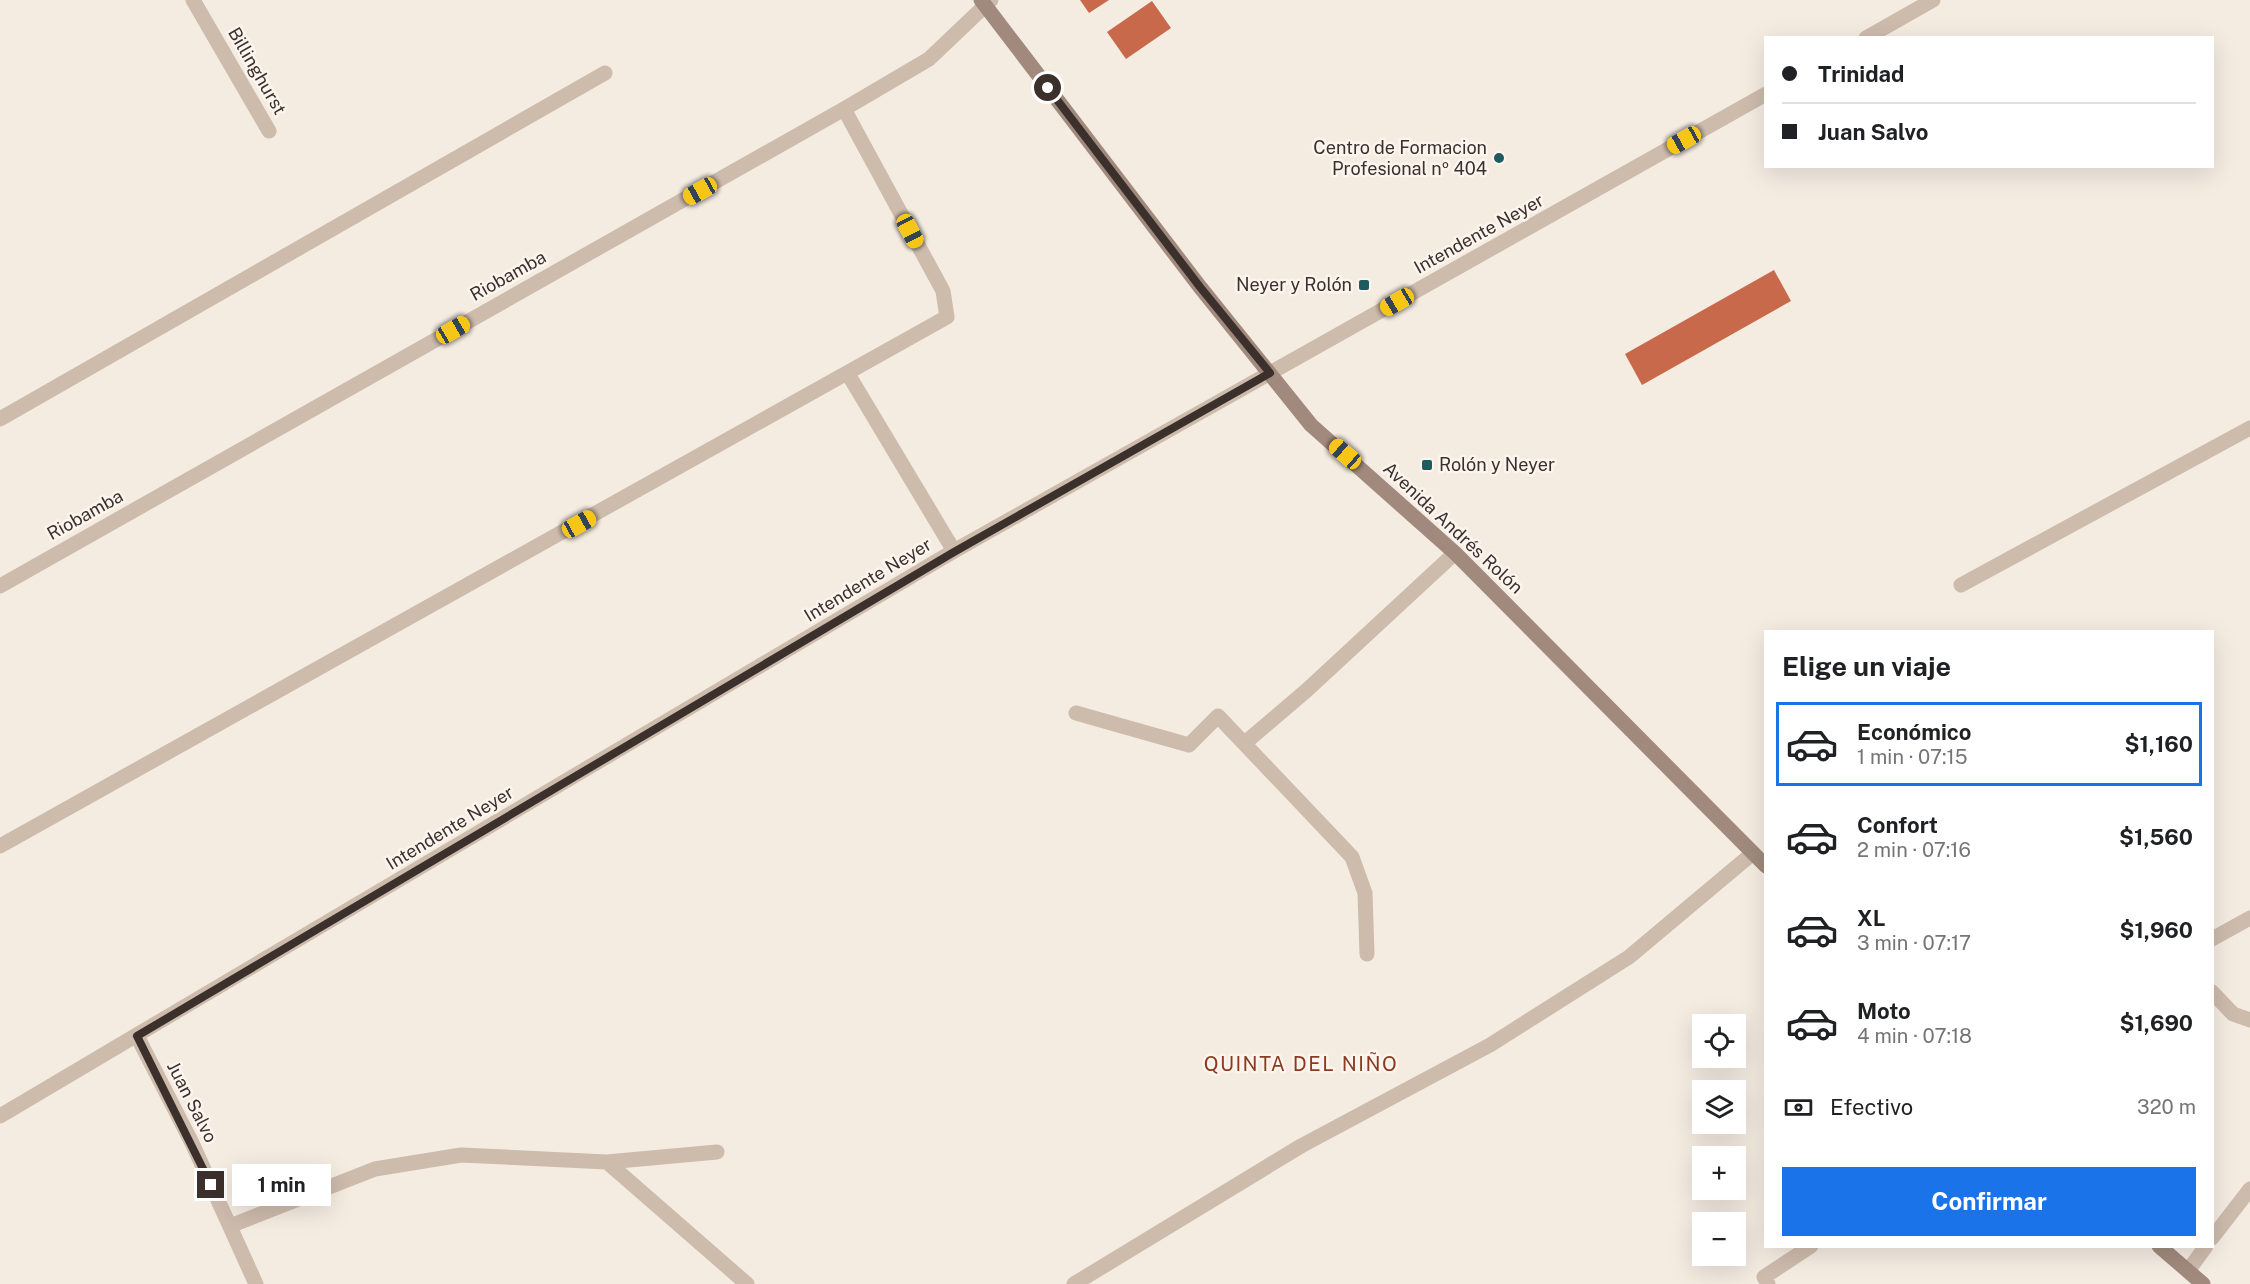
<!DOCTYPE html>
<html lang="es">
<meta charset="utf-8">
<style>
body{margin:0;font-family:"Public Sans",sans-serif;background:#f6f6f6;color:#202124;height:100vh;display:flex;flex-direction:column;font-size:22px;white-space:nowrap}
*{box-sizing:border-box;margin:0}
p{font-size:20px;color:#757577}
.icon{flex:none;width:33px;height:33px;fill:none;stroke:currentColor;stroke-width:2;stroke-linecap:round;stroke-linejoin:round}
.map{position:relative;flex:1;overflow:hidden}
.sheet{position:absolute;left:1764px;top:630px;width:450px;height:618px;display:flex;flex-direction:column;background:#fff;border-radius:0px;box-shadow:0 6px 24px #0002}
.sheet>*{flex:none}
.top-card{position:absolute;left:1764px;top:36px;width:450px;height:132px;border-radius:0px;box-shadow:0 6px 24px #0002;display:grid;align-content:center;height:132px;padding:0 18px;background:#fff}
.tools{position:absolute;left:1692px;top:1014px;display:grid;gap:12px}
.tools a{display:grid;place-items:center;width:54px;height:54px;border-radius:0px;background:#fff;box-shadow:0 6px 24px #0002;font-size:30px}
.end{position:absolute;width:27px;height:27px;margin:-14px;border:8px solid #3b302b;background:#fff;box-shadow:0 0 0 3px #fff}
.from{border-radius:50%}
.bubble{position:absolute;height:42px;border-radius:0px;background:#fff;box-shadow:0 6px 24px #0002;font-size:20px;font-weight:700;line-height:42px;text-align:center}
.car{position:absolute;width:18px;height:36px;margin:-18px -9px;border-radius:8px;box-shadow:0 0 4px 2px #0007;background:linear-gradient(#f5c518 24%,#345 0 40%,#f5c518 0 76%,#345 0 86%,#f5c518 0)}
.top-card b{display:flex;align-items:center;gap:21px;height:57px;font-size:22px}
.top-card b+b{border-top:2px solid #e0e0e0}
.top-card i{width:15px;height:15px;background:#202124}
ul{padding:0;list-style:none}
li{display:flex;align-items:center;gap:18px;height:84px;margin:0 12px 9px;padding:0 6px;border:3px solid transparent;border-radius:0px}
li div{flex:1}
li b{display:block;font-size:22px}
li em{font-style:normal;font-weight:700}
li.active{border-color:#1a73e8}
li>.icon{width:54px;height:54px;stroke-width:1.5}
h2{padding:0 18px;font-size:27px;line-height:72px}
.pay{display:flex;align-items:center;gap:15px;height:66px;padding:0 18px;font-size:22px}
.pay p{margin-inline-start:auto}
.primary-button{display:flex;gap:12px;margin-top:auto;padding:12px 18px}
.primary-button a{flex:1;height:69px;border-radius:0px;background:#1a73e8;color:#fff;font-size:24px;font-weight:700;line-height:69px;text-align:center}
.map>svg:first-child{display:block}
</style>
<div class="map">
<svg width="2250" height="1284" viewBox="0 0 2250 1284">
<rect width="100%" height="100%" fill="#f4ebe1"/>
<path fill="#c8694b" d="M 1080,0 L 1109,0 L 1089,13 Z
M 1152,1 L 1171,28 L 1126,59 L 1107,32 Z
M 1774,270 L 1791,301 L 1642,385 L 1625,354 Z"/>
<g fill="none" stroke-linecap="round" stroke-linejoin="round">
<path stroke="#cdbbac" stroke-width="15" d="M 1961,585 L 2250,428
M 607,1162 L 747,1284
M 230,1226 L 375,1169 L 461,1155 L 607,1162 L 717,1152
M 2212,1238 L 2250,1189
M 2188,1271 L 2206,1246
M 1074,1284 L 1301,1146 L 1490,1045 L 1629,957 L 1753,853"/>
<path stroke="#cdbbac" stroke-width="15" d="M 1076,713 L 1189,745 L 1218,716 L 1352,857 L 1365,893 L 1367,954
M 1246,742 L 1307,690 L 1455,553"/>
<path stroke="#cdbbac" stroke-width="15" d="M 193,0 L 269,131
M 848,374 L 954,551
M 0,419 L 605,73
M 0,586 L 844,109 L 929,59 L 991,0
M 0,846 L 947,317 L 943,291 L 844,109
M 2212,939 L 2250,918
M 2212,992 L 2233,1014 L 2250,1020
M 137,1036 L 192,1143 L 256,1284
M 0,1116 L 954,551 L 1270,373
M 1768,1284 L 1764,1277 L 1811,1246"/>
<path stroke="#cdbbac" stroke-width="15" d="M 1866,38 L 1933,0
M 1270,373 L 1766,94"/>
<path stroke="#a18a7d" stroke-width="15" d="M 981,0 L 1200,287 L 1311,425 L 1455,553 L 1766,866
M 2159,1246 L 2203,1284"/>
</g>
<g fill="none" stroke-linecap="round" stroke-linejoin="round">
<path stroke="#3b302b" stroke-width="8" d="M 211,1185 L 137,1036 L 954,552 L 1270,373 L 1200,287 L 1048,88"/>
</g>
<g fill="#1f5a5e" stroke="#fbf5ee" stroke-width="2">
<circle cx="1499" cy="158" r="6"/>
<rect x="1358" y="279" width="12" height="12" rx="3"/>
<rect x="1421" y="459" width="12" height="12" rx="3"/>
</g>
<g text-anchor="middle" stroke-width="5" stroke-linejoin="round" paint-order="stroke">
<g font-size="18" fill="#3b302b" stroke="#fbf5ee">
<text transform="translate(257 71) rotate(60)" y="6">Billinghurst</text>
<text transform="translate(1479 234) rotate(-29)" y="6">Intendente Neyer</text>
<text transform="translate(508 276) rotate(-29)" y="6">Riobamba</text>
<text transform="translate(85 515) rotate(-29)" y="6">Riobamba</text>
<text transform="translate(1453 528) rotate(43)" y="6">Avenida Andrés Rolón</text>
<text transform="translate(868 580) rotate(-31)" y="6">Intendente Neyer</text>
<text transform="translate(450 828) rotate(-31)" y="6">Intendente Neyer</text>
<text transform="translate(192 1102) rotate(63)" y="6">Juan Salvo</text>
</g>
<g font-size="18" fill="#3b302b" stroke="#fbf5ee" text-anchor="end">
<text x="1487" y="154">Centro de Formacion<tspan x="1487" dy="21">Profesional nº 404</tspan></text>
<text x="1352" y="291">Neyer y Rolón</text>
<text x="1439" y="471" text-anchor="start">Rolón y Neyer</text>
</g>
<g font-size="20" letter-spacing="1.5" fill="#8c3b22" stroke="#fbf5ee">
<text x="1301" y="1071">QUINTA DEL NIÑO</text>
</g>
</g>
</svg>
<div class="tools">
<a><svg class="icon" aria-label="locate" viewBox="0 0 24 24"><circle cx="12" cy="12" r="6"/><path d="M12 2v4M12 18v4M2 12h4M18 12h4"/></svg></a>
<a><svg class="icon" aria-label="layers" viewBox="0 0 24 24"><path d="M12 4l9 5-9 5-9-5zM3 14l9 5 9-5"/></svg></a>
<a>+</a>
<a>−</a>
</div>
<i class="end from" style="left:1048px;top:88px"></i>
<i class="end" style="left:211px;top:1185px"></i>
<div class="bubble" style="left:232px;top:1164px;width:99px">1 min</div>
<i class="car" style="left:1684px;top:140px;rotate:241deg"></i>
<i class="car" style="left:700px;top:191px;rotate:241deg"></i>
<i class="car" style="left:910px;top:231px;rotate:152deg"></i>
<i class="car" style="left:1397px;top:302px;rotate:240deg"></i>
<i class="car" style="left:453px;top:330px;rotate:60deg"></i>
<i class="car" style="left:1345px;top:454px;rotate:311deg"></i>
<i class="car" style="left:579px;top:524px;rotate:61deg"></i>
<div class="top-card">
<b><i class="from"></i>Trinidad</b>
<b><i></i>Juan Salvo</b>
</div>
<section class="sheet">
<h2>Elige un viaje</h2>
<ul>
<li class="active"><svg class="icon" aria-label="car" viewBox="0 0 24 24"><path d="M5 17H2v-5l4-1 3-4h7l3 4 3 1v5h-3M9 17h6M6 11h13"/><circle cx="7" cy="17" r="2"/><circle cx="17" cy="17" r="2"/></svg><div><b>Económico</b><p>1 min · 07:15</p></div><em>$1,160</em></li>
<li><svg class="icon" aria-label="car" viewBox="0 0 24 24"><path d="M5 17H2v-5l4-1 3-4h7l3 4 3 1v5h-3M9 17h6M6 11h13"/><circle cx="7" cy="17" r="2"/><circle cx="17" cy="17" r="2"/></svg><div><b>Confort</b><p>2 min · 07:16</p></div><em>$1,560</em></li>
<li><svg class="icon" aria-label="car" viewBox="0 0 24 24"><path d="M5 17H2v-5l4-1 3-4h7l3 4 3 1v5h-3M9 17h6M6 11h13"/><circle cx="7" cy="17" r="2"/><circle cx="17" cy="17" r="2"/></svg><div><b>XL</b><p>3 min · 07:17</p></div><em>$1,960</em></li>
<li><svg class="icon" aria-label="car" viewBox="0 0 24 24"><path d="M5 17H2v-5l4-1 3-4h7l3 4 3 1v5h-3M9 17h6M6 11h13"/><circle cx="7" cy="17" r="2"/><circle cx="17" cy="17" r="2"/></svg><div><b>Moto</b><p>4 min · 07:18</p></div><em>$1,690</em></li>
</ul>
<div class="pay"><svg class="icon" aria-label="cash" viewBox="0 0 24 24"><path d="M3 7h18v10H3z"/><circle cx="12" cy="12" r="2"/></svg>Efectivo<p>320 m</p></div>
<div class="primary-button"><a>Confirmar</a></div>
</section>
</div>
